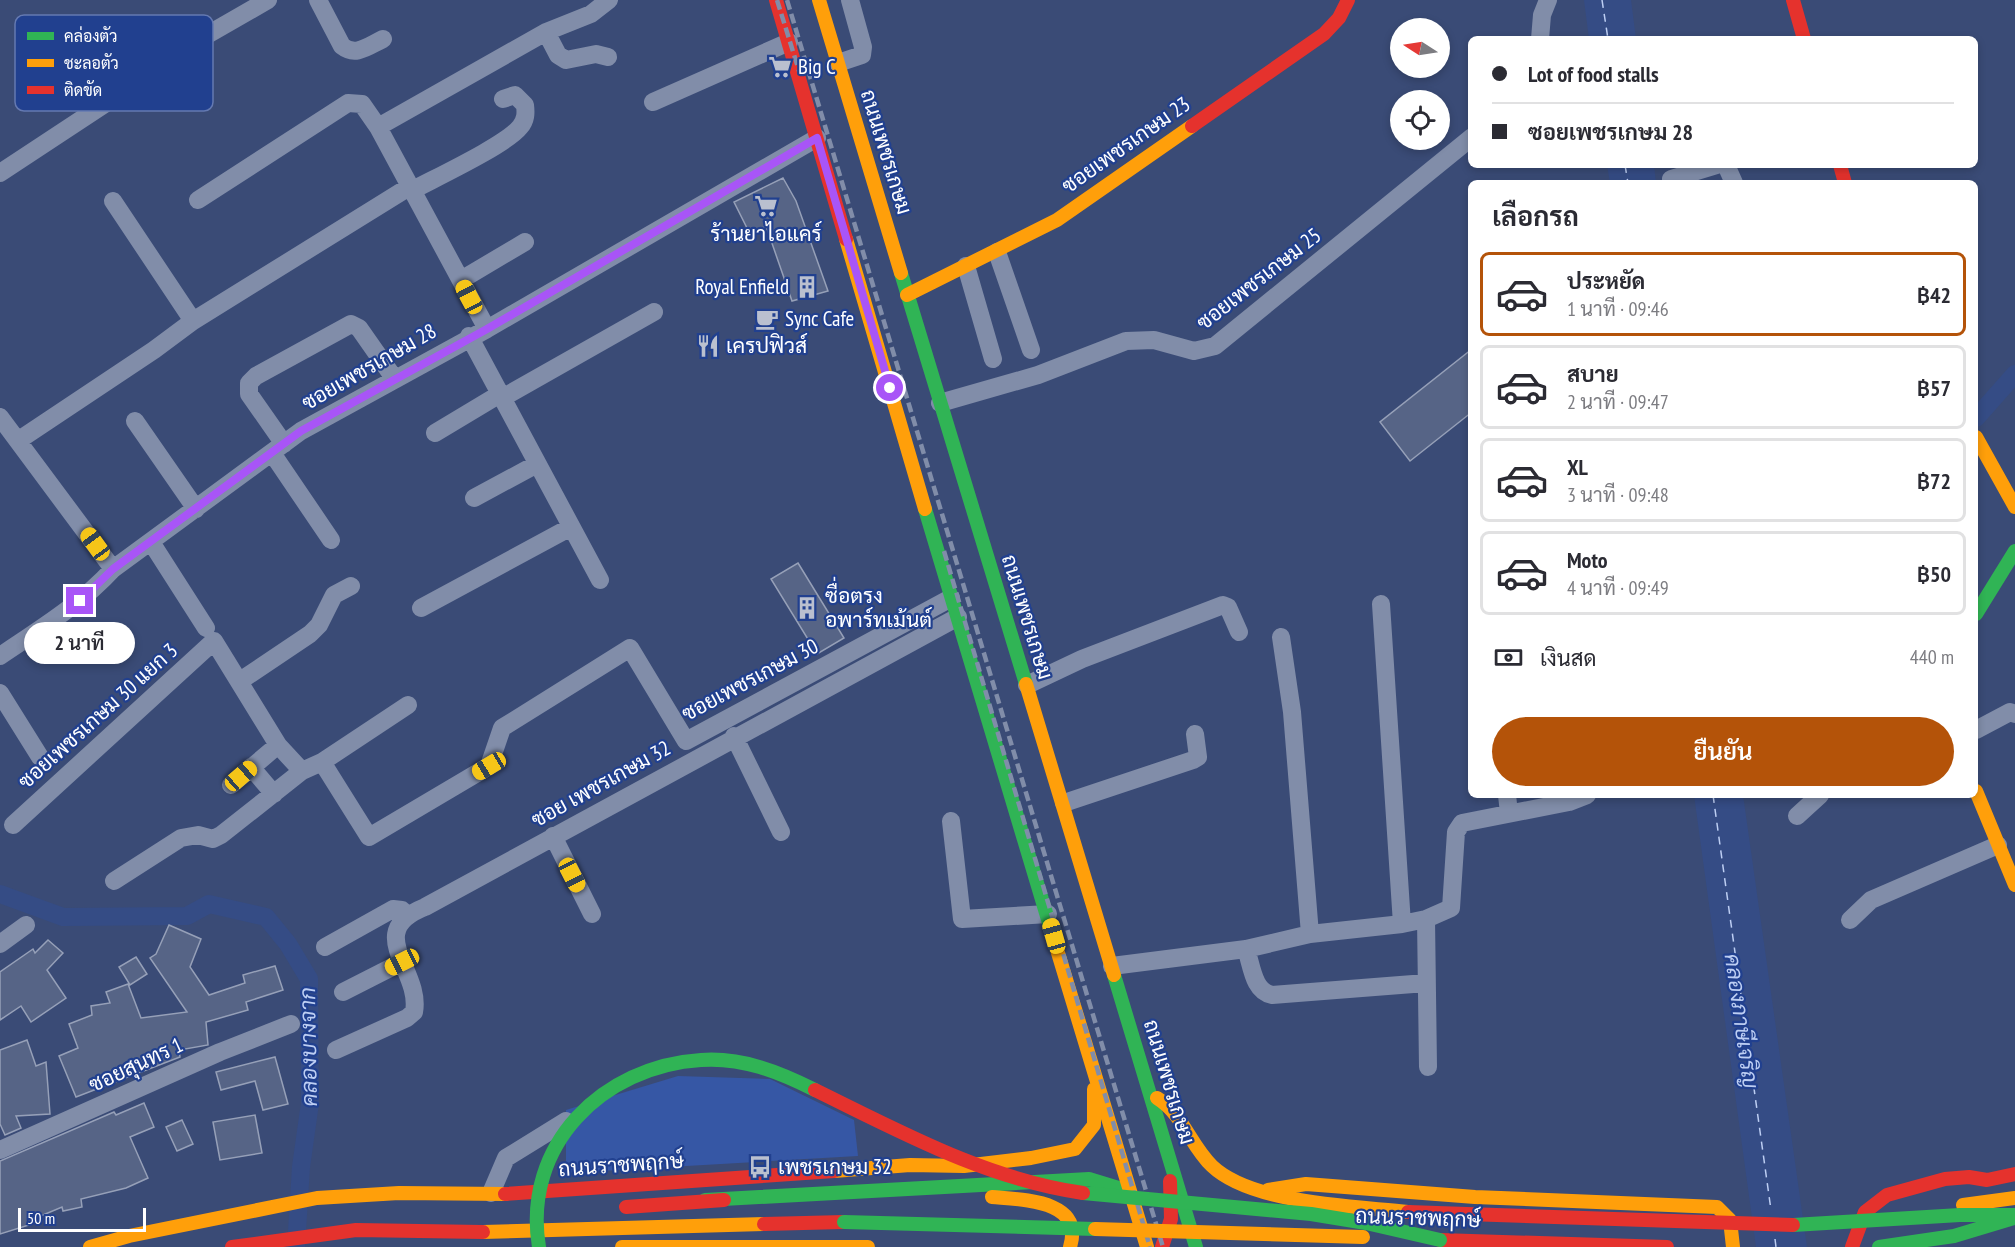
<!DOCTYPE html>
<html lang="th">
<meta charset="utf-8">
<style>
body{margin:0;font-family:"PT Sans Narrow",Sarabun,sans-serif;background:#f2f2f3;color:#2b2b33;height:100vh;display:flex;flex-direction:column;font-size:22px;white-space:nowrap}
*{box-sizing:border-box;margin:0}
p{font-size:20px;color:#7c7c81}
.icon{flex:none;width:33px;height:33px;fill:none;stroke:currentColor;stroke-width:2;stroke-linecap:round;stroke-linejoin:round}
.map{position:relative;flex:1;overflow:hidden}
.panel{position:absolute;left:1468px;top:180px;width:510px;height:618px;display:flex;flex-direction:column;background:#fff;border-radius:9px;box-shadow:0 3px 9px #0003}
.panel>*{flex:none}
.guide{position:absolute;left:1468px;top:36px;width:510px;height:132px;border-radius:9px;box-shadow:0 3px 9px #0003;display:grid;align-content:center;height:132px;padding:0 24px;background:#fff}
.needle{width:39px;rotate:282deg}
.controls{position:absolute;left:1390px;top:18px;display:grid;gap:12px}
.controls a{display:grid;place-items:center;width:60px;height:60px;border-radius:50%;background:#fff;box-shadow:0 3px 9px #0003;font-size:30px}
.scale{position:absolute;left:18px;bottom:15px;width:128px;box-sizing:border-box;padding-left:6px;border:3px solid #fff;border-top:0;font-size:16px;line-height:21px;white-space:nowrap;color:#fff;-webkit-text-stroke:4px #21408f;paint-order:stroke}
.end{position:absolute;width:27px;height:27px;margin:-14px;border:8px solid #a855f7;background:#fff;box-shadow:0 0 0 3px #fff}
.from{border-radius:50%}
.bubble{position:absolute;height:42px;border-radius:21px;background:#fff;box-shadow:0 3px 9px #0003;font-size:20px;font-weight:600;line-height:42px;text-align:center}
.car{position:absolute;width:18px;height:36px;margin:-18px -9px;border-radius:8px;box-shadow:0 0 4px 2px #0007;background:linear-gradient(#f5c518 24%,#345 0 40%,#f5c518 0 76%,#345 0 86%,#f5c518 0)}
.guide b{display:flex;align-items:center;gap:21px;height:57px;font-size:22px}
.guide b+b{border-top:2px solid #e1e1e2}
.guide i{width:15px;height:15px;background:#2b2b33}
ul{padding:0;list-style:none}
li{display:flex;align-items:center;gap:18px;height:84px;margin:0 12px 9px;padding:0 12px;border:3px solid #e1e1e2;border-radius:9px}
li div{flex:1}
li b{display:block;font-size:22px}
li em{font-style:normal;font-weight:600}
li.current{border-color:#b45309}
li>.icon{width:54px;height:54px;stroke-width:1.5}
h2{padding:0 24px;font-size:27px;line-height:72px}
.pay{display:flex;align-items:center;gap:15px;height:66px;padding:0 24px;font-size:22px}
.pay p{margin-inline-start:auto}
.button{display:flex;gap:12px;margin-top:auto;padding:12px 24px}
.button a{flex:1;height:69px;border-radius:36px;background:#b45309;color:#fff;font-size:24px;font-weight:600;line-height:69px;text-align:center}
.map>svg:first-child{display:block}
</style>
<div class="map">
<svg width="2015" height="1247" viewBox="0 0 2015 1247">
<rect width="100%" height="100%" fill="#3a4b76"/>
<path fill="#3657a5" d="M 678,1076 L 770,1079 L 854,1120 L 858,1156 L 566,1173 L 566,1110 Z"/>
<path fill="#354c85" d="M 1584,0 L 1631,0 L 1636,39 L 1589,39 Z
M 1607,165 L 1654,165 L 1656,183 L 1610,183 Z
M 1694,795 L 1743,795 L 1807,1247 L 1756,1247 Z"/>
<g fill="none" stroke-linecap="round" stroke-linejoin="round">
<path stroke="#354c85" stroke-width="18" d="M 1976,418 L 2015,374
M 0,894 L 63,917 L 187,916 L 209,904 L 266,917 L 288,944 L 309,979 L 310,1103 L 301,1167 L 296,1247"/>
<path stroke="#bdcef3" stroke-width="1.5" stroke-dasharray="8 6" stroke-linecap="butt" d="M 1602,0 L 1608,39
M 1625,165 L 1628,183
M 1713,795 L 1771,1210
M 1775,1239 L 1776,1247"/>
</g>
<path fill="#566486" stroke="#96a0b8" stroke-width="1.5" d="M 783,178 L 796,201 L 828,291 L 792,301 L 766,226 L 750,234 L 734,202 Z
M 1472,349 L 1472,412 L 1410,461 L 1380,422 Z
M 798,563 L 844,638 L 817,654 L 771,579 Z
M 169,925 L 201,939 L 190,967 L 209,995 L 245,983 L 243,975 L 275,966 L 283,990 L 246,1002 L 248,1010 L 206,1022 L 208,1045 L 179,1050 L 180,1057 L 76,1097 L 59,1056 L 78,1048 L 69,1024 L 92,1015 L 91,1006 L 110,1003 L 106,992 L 128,984 L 141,1018 L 187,1012 L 150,958 L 156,954 Z
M 48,940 L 63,953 L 47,970 L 66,998 L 31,1022 L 21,1006 L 0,1020 L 0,972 L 33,949 L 35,953 Z
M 136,957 L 147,974 L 130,985 L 119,967 Z
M 27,1040 L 36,1066 L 46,1062 L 50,1114 L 16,1116 L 21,1128 L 5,1135 L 0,1124 L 0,1050 Z
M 275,1057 L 288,1104 L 263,1110 L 255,1081 L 221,1090 L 216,1072 Z
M 144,1103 L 154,1127 L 130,1137 L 148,1178 L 126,1188 L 81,1199 L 82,1207 L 63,1211 L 62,1207 L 31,1220 L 32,1224 L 0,1234 L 0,1161 L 114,1112 L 116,1115 Z
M 255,1115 L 262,1153 L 220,1160 L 213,1122 Z
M 182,1120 L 193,1144 L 177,1151 L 166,1127 Z"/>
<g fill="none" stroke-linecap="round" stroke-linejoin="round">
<path stroke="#818da9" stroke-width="18" d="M 318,0 L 342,46 C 356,57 368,46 383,39
M 546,32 L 558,55 L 566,60 L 596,54 L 608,57
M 1540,39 L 1542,15 L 1548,0
M 174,54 L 268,0
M 838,63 L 862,55 L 863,47 L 850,0
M 653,102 L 789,42
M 378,127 L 546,32 L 591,14 L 609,0
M 1726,165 L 1734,183
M 0,173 L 132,86
M 1671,179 L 1717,165
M 411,191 C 435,178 506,145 520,127 C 526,120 526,113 525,105 L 515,95 L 503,99
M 198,200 L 348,103 L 362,104 L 378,127 L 487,329
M 113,201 L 193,321
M 997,252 L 1031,350
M 966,266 L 993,359
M 461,280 L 525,242
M 469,336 L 600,580
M 502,398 L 654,312
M 940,403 L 1038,375 L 1126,341 L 1154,340 L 1194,351 L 1215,346 L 1472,137
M 0,417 L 113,569
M 135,421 L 196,509
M 435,433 L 500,394
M 19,440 L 154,350 L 193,321 L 409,187
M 284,444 L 249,394 L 249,383 L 256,376 L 351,324 L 359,328 L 394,378
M 272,453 L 331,540
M 474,498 L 537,464
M 151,542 L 206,628
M 1381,604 L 1402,924
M 421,608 L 571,527
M 1281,637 L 1292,712 L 1310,934
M 0,656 C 40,629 81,604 113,569 L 301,431 L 487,329 L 817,138
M 240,681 L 310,634 L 319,625 L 334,595 L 351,586
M 1027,685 L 1082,659 L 1223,605 L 1228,607 L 1239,632
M 0,693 L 40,757
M 1976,730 L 2010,712 L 2015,714
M 734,736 L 781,832
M 322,762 L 408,705
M 251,767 L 274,794
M 231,785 L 278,745
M 1507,795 L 1509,813
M 1064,803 L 1193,760 L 1198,757 L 1195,734
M 1797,816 L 1820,795
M 951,821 L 962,919 L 1048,914
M 13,825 L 214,641 L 278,745 L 302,771 L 322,762 L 369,837 L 489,766 L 502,728 L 630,648 L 686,741 L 951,598
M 553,836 L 592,914
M 114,881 L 181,838 L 198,835 L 213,839 L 221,835 L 302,771
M 1426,919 L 1428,1067
M 1850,920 L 1871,900 L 1998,845
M 0,944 L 26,925
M 325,947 L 393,909 L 402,910 L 406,914
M 1246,949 C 1252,966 1253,991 1272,995 L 1426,983
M 1112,966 L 1246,949 L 1310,934 L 1402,924 L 1426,919 L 1451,908 L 1456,832 L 1462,823 L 1569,802 L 1587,795
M 343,992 L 402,962
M 336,1050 L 407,1018 L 414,1012 C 422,970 362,932 425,907 L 958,617
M 0,1150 L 220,1052 L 291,1024
M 491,1193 L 506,1158 L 566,1121"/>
<path stroke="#30b455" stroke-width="14" d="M 901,273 L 1026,684
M 925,509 L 1052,933
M 1976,614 L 2015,551
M 1114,975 L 1196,1247
M 705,1200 L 1089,1179 L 1125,1190
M 1879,1247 L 1954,1236 L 2014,1218"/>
<path stroke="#ff9f0a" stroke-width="14" d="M 819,0 L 901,273
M 846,239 L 925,509
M 907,295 L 1057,220 L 1192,126
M 1976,437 L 2015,507
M 1026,684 L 1114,975
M 1976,791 L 2015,885
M 1052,933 L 1147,1247
M 1157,1098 C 1183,1114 1190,1145 1212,1166 C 1252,1204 1354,1206 1408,1212
M 834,1171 L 910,1165 L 964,1166 L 1031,1158 L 1075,1149 L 1094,1125 L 1094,1089
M 1268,1190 L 1306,1184 L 1475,1197 L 1717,1207 L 1730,1220 L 1733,1247
M 992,1197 C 1025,1200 1084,1200 1070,1247
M 1963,1205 L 2015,1198
M 483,1232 L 764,1224
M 90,1247 L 129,1236 L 317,1198 L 399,1193 L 505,1194
M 622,1247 L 868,1247"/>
<path stroke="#e5322d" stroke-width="14" d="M 776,0 L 846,239
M 1793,0 L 1804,39
M 1192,126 L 1324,34 L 1339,18 L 1348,0
M 1840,165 L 1845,183
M 505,1194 L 834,1171
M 626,1207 L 724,1200
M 764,1224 L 844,1222
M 1440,1240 L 1667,1247
M 232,1247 L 356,1230 L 483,1232
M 1162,1247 L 1171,1219 L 1170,1181
M 1852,1247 L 1865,1212 L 1887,1195 L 1945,1179 L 1969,1177 L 1987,1180 L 2015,1174"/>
<path stroke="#818da9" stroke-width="4.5" stroke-dasharray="10 4.5" stroke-linecap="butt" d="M 777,0 L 800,74
M 787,0 L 1163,1247
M 944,551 L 1150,1247"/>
<path stroke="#30b455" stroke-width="14" d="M 1083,1193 L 1311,1214 L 1366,1223 L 1440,1240
M 844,1222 L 1095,1229
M 1793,1225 L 1960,1215 L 2015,1215
M 539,1247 C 522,1145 603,1066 701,1060 C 742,1057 779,1072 815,1090"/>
<path stroke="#ff9f0a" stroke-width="14" d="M 1095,1229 L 1363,1237"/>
<path stroke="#e5322d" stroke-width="14" d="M 815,1090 C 901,1132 986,1179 1083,1193
M 1408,1212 L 1793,1225"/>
</g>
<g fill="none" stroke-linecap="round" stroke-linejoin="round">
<path stroke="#a855f7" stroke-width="8" d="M 80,601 L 113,569 L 301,431 L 487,329 L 817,138 L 890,388"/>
</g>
<defs>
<g id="supermarket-bare" transform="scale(1.8)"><path d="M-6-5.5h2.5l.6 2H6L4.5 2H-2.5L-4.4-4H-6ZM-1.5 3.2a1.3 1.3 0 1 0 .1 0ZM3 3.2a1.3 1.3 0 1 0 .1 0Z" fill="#bac0cf" stroke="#21408f" stroke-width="2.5" paint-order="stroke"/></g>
<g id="building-bare" transform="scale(1.8)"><path d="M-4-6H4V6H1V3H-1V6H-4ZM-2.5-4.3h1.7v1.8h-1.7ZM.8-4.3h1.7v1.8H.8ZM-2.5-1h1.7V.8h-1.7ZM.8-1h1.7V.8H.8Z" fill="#bac0cf" stroke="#21408f" stroke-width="2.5" paint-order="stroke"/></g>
<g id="cafe-bare" transform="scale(1.8)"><path d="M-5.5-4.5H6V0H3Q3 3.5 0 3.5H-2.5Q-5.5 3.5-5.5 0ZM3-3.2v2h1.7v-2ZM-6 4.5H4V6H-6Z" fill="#bac0cf" stroke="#21408f" stroke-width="2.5" paint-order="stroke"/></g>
<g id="restaurant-bare" transform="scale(1.8)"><path d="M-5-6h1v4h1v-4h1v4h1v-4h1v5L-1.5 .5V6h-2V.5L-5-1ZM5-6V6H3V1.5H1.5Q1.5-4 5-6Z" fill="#bac0cf" stroke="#21408f" stroke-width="2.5" paint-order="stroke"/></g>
<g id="bus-bare" transform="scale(1.8)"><path d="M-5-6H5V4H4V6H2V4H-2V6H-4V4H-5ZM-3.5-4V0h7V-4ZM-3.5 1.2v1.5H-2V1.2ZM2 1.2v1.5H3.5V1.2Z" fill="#bac0cf" stroke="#21408f" stroke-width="2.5" paint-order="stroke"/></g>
</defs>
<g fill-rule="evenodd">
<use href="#supermarket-bare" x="780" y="67"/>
<use href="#supermarket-bare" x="766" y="206"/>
<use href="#building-bare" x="807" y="287"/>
<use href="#cafe-bare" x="767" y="319"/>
<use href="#restaurant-bare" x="708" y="346"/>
<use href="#building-bare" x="807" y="608"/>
<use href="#bus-bare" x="760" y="1167"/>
</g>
<g text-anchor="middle" stroke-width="4.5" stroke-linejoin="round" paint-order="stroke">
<g font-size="21" fill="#fff" stroke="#21408f" text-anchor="start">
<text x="798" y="74">Big C</text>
<text x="766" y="241" text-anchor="middle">ร้านยาไอแคร์</text>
<text x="789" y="294" text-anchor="end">Royal Enfield</text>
<text x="785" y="326">Sync Cafe</text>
<text x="726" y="353">เครปฟิวส์</text>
<text x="825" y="603">ซื่อตรง<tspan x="825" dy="24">อพาร์ทเม้นต์</tspan></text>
<text x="778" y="1174">เพชรเกษม 32</text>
</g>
<g font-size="21" fill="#fff" stroke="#21408f">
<text transform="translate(1126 145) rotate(-35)" y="7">ซอยเพชรเกษม 23</text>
<text transform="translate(886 152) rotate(73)" y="7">ถนนเพชรเกษม</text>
<text transform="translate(1259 279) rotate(-38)" y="7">ซอยเพชรเกษม 25</text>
<text transform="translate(369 367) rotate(-30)" y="7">ซอยเพชรเกษม 28</text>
<text transform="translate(1027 617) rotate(73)" y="7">ถนนเพชรเกษม</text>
<text transform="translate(750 680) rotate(-28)" y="7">ซอยเพชรเกษม 30</text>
<text transform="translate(98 716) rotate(-42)" y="7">ซอยเพชรเกษม 30 แยก 3</text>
<text transform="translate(601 784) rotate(-29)" y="7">ซอย เพชรเกษม 32</text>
<text transform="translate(136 1065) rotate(-25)" y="7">ซอยสุนทร 1</text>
<text transform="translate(1169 1082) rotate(73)" y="7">ถนนเพชรเกษม</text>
<text transform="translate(621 1165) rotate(-4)" y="7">ถนนราชพฤกษ์</text>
<text transform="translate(1418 1218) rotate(2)" y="7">ถนนราชพฤกษ์</text>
</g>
<g font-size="22" font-style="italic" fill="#bdcef3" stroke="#21408f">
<text transform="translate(1742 1021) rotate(82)" y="8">คลองภาษีเจริญ</text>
<text transform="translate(308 1047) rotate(-91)" y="8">คลองบางจาก</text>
</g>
</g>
<rect x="15" y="15" width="198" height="96" rx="9" fill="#21408f" stroke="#6479b1" stroke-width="1.5"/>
<rect x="27" y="32" width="27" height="8" fill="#30b455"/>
<rect x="27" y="59" width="27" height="8" fill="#ff9f0a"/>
<rect x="27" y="86" width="27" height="8" fill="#e5322d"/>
<g font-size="16" fill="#fff">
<text x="64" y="42">คล่องตัว</text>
<text x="64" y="69">ชะลอตัว</text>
<text x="64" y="96">ติดขัด</text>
</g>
</svg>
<div class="controls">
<a><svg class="needle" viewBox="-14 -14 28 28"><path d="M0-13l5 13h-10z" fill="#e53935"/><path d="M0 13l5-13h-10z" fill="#7c7c81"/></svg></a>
<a><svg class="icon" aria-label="locate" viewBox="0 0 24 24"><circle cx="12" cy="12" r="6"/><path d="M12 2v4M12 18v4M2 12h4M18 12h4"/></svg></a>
</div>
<div class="scale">50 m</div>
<i class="end from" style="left:890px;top:388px"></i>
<i class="end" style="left:80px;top:601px"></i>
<div class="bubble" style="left:24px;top:622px;width:111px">2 นาที</div>
<i class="car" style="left:469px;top:297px;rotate:332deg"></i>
<i class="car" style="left:95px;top:544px;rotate:324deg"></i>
<i class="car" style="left:489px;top:766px;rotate:239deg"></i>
<i class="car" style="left:241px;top:776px;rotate:49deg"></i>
<i class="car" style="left:572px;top:875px;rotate:153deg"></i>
<i class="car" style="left:1054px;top:936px;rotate:344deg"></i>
<i class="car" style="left:402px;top:962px;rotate:243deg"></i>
<div class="guide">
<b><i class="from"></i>Lot of food stalls</b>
<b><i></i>ซอยเพชรเกษม 28</b>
</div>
<section class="panel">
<h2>เลือกรถ</h2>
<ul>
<li class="current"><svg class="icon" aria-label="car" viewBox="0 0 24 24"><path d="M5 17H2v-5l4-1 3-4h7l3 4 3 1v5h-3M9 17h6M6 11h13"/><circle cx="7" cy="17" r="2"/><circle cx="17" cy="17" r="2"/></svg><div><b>ประหยัด</b><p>1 นาที · 09:46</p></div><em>฿42</em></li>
<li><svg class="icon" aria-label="car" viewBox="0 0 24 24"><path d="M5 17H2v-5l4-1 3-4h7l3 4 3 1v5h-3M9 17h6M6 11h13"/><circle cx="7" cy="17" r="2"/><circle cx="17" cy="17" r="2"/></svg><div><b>สบาย</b><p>2 นาที · 09:47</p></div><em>฿57</em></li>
<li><svg class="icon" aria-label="car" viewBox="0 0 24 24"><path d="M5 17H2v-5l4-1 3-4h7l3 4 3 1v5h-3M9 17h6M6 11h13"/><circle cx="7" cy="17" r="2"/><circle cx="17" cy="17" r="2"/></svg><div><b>XL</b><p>3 นาที · 09:48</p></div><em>฿72</em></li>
<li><svg class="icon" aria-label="car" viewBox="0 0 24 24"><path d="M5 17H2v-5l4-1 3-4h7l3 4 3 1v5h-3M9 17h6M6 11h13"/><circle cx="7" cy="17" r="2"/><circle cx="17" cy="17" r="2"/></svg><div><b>Moto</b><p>4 นาที · 09:49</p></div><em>฿50</em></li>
</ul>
<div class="pay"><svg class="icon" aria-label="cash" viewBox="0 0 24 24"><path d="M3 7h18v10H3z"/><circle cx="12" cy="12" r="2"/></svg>เงินสด<p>440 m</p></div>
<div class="button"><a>ยืนยัน</a></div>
</section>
</div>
